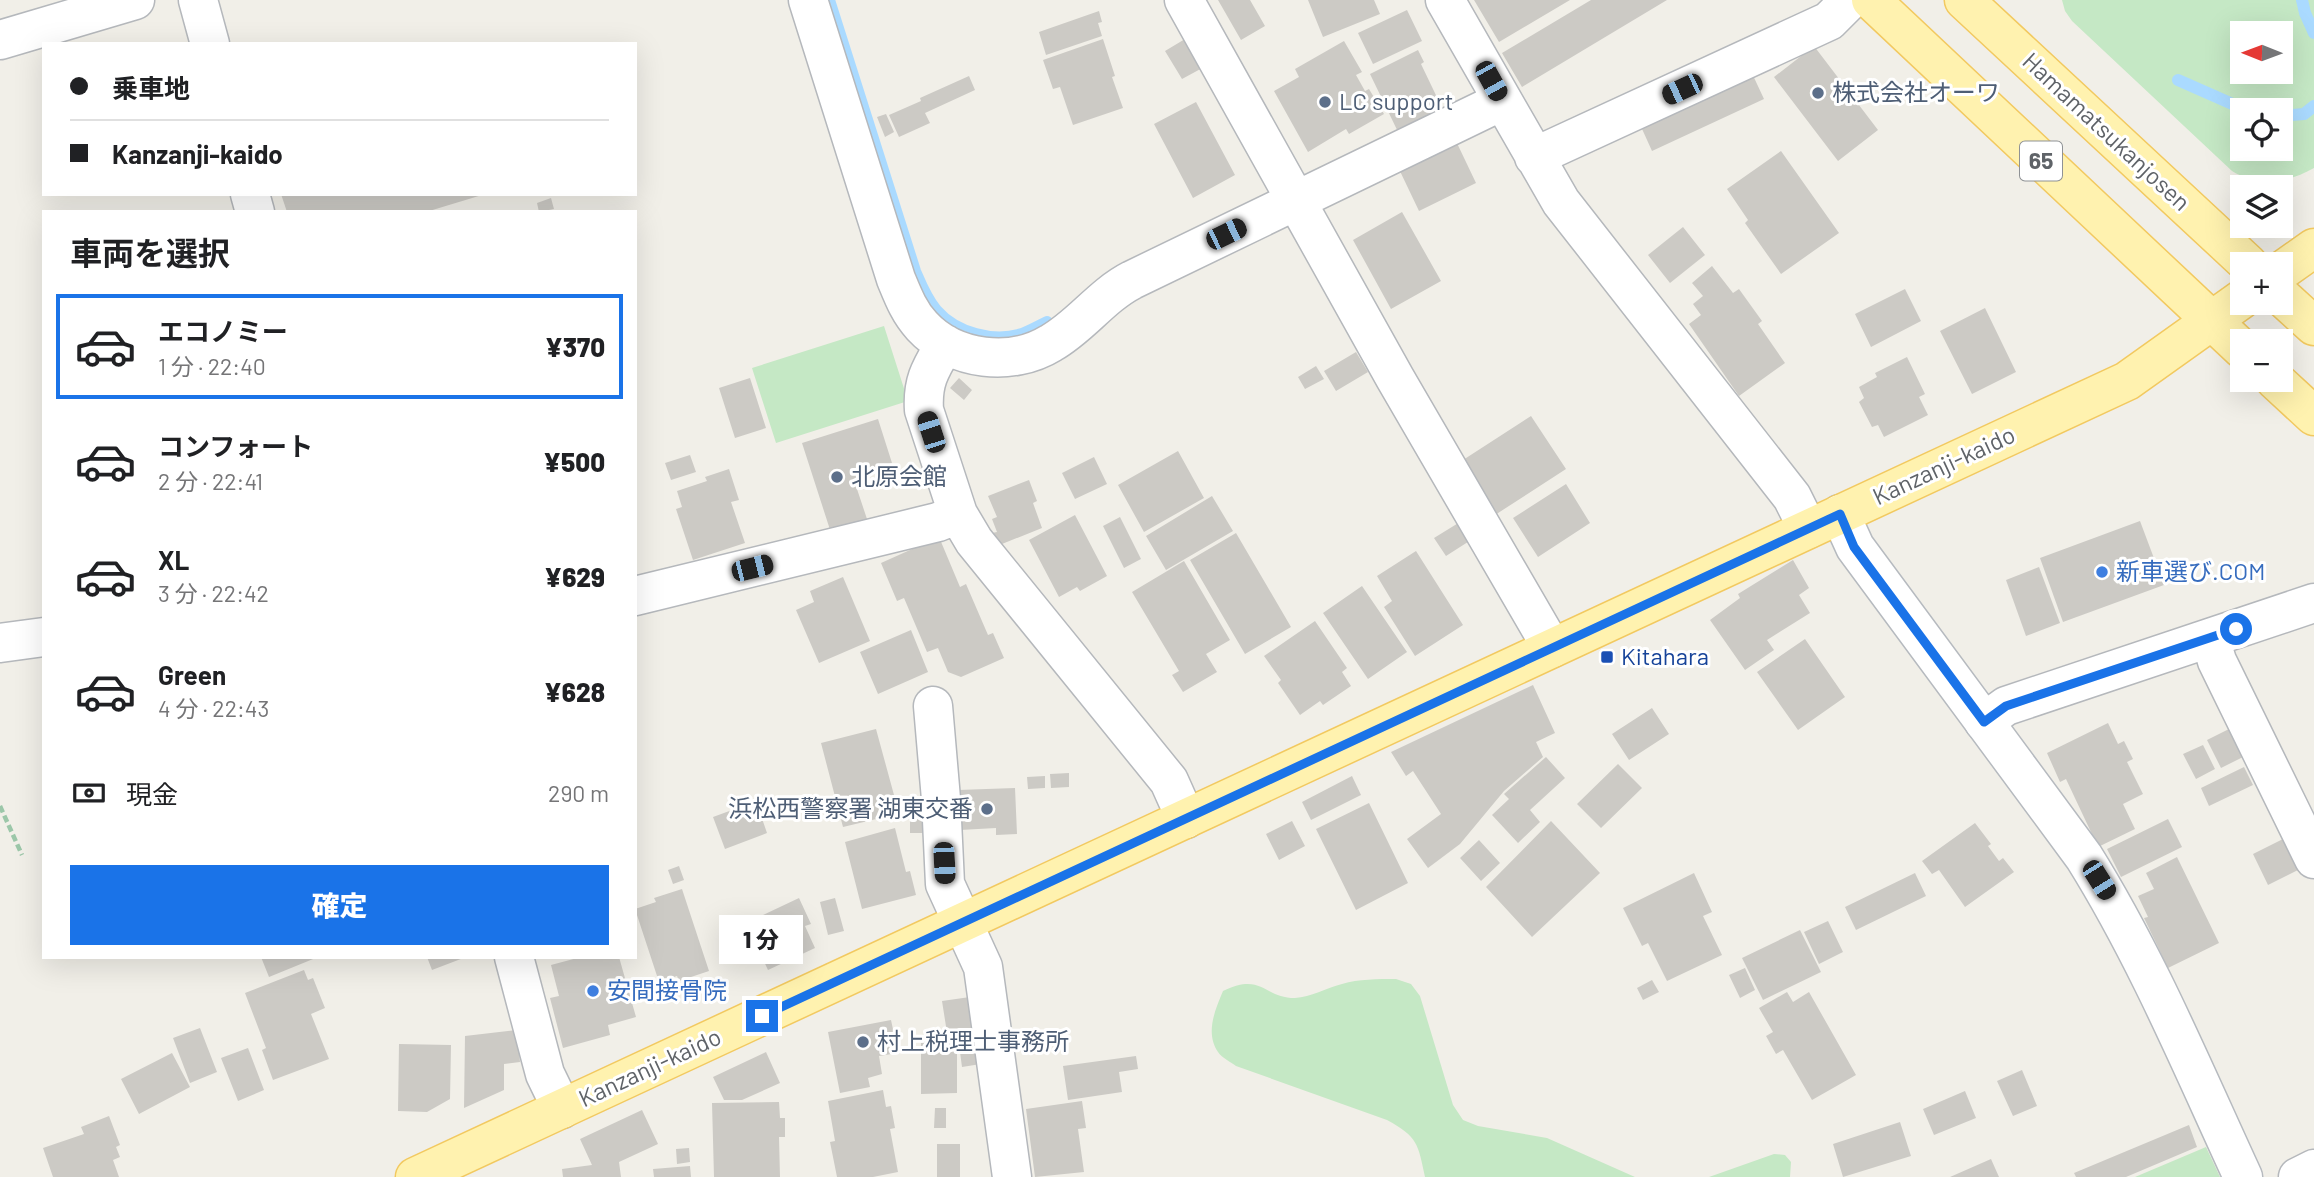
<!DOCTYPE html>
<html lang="ja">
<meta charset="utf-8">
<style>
body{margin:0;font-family:Barlow,"Noto Sans JP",sans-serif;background:#f2f2f2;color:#202124;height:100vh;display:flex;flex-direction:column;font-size:26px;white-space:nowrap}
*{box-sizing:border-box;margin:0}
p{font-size:23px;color:#757577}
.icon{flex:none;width:38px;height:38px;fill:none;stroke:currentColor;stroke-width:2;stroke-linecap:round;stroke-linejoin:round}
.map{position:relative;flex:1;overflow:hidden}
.sheet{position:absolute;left:42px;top:210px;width:595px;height:749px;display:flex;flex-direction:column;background:#fff;border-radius:0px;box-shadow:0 7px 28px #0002}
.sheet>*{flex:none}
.guide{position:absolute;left:42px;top:42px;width:595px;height:154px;border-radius:0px;box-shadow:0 7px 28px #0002;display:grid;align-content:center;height:154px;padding:0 28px;background:#fff}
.needle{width:46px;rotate:271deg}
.controls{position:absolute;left:2230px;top:21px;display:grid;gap:14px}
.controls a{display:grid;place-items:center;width:63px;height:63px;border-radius:0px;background:#fff;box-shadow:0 7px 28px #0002;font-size:35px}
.end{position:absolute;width:32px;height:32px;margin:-16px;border:9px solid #1a73e8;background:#fff;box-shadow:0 0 0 4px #fff}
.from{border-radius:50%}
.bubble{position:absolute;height:49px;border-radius:0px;background:#fff;box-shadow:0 7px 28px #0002;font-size:23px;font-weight:800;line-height:49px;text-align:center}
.car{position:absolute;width:21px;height:42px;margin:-21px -10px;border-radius:9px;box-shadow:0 0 5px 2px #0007;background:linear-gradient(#222 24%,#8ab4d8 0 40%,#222 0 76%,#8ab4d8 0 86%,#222 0)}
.guide b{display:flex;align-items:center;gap:24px;height:66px;font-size:26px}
.guide b+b{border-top:2px solid #e0e0e0}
.guide i{width:18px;height:18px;background:#202124}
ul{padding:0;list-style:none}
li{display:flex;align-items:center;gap:21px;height:105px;margin:0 14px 10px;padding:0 14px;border:4px solid transparent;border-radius:0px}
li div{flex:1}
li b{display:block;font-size:26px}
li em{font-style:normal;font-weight:800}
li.on{border-color:#1a73e8}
li>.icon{width:63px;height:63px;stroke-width:1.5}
h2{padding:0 28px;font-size:32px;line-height:84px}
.pay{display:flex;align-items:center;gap:18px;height:77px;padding:0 28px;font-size:26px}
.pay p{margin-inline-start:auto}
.button{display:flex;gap:14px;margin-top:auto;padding:14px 28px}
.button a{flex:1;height:80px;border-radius:0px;background:#1a73e8;color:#fff;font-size:28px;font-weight:800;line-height:80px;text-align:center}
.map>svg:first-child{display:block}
</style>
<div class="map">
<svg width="2314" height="1177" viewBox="0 0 2314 1177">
<rect width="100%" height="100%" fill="#f1efe8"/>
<path fill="#c5e8c5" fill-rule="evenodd" d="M 2062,0 L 2314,0 L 2314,168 C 2288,183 2257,187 2232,171 L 2072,21 L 2065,11 ZM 2242,33 L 2280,33 L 2280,72 L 2242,72 ZM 2242,110 L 2280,110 L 2280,149 L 2242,149 Z
M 884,326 L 908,401 L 776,443 L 752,368 Z
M 1396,979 L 1411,984 L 1420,996 L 1453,1105 L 1463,1120 L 1478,1126 L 1547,1138 L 1635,1177 L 1425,1177 C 1418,1144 1418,1137 1387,1120 L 1236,1066 C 1231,1062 1222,1058 1218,1052 C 1205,1033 1215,1010 1223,991 C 1263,972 1263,998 1295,998 C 1311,997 1326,988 1342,984 C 1359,979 1377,979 1396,979 Z
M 2206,1147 L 2220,1177 L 2135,1177 Z
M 1774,1154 L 1785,1155 L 1791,1162 L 1790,1177 L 1709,1177 Z"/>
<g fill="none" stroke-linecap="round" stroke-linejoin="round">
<path stroke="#aadaff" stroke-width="12" d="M 829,0 L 915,271 C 921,285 926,298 936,310 C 956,333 993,343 1022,334 C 1030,331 1039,326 1047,322
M 2302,0 L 2305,13 L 2314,33
M 2178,80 L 2246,110
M 2280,116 L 2304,114 L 2314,106"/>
</g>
<path fill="#cccac5" d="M 1218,0 L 1250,0 L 1265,26 L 1241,40 Z
M 1308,0 L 1374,0 L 1380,14 L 1323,37 Z
M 1474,0 L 1570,0 L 1499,42 Z
M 1591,0 L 1667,0 L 1522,87 L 1502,53 Z
M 1407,10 L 1422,41 L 1373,64 L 1358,33 Z
M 1099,11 L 1102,22 L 1098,23 L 1102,36 L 1046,55 L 1039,32 Z
M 1190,36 L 1206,66 L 1182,79 L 1165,51 Z
M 1103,39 L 1115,76 L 1112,77 L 1123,108 L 1073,125 L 1060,87 L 1053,89 L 1043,60 Z
M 1344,41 L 1362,72 L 1356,75 L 1365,91 L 1369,89 L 1384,114 L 1349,134 L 1346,129 L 1308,152 L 1274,91 L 1299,77 L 1295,69 Z
M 1814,46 L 1878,130 L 1838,161 L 1774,77 Z
M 1418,50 L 1424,62 L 1421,64 L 1445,114 L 1400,136 L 1370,74 Z
M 1750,69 L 1764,99 L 1652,151 L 1638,120 Z
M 969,76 L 975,90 L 925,113 L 930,123 L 899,137 L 889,115 L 921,101 L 920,98 Z
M 1196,102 L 1235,175 L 1193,198 L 1154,124 Z
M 886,114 L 894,132 L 885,137 L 877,117 Z
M 1455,139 L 1476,183 L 1419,211 L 1398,167 Z
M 1781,151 L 1839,233 L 1781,274 L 1745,223 L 1748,220 L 1727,189 Z
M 281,194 L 482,194 L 482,195 L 426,212 L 287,212 Z
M 551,198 L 554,209 L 539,212 L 537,203 Z
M 1402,212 L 1441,281 L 1391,309 L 1353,240 Z
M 1683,227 L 1705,255 L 1670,283 L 1648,255 Z
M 1712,266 L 1733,293 L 1739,289 L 1762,321 L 1758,324 L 1785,363 L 1739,396 L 1689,324 L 1701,315 L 1693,304 L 1703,296 L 1692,283 Z
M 1905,289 L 1921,321 L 1871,347 L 1855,314 Z
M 1985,308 L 2016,372 L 1972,394 L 1940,331 Z
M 1356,352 L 1368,372 L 1336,391 L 1324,371 Z
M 1907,357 L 1925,394 L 1919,397 L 1928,415 L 1884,437 L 1878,425 L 1872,427 L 1859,402 L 1864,398 L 1859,387 L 1877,377 L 1875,373 Z
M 1316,366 L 1324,379 L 1305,389 L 1298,377 Z
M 750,378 L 766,428 L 735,438 L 719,388 Z
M 959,378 L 972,390 L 964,400 L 950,388 Z
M 1531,416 L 1566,469 L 1495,515 L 1463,460 Z
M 878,419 L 892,463 L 869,471 L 870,474 L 854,480 L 870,528 L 833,539 L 802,443 Z
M 1178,451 L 1204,498 L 1144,532 L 1118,485 Z
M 690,455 L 696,472 L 671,480 L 665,463 Z
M 1094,457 L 1107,484 L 1075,499 L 1062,473 Z
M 729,469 L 739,500 L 731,502 L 745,543 L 693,560 L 676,509 L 682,507 L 677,491 L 707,481 L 705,477 Z
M 1029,480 L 1037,501 L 1033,503 L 1042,528 L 997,546 L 992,533 L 997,532 L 992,519 L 997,517 L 988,496 Z
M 1566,484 L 1590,523 L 1538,557 L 1513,518 Z
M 1212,496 L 1233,531 L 1166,570 L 1146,536 Z
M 1075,515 L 1107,576 L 1080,591 L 1077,587 L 1059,597 L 1029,540 Z
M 1120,517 L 1141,559 L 1124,568 L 1103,526 Z
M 2140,521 L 2164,585 L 2063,622 L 2040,558 Z
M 1460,522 L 1471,540 L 1446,556 L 1434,538 Z
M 1236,533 L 1291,627 L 1245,654 L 1190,560 Z
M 939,537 L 960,587 L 966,584 L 988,635 L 993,633 L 1004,658 L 961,677 L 948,672 L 938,648 L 927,652 L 904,598 L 897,601 L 881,563 Z
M 1416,551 L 1463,625 L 1415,656 L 1384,607 L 1392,601 L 1377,576 Z
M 1793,560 L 1809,588 L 1799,595 L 1810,613 L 1767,640 L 1774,650 L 1745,670 L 1710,620 L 1740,598 L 1738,594 Z
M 1184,561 L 1230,640 L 1206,654 L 1217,672 L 1183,692 L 1172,675 L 1179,671 L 1132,592 Z
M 2039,567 L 2060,623 L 2026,636 L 2006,580 Z
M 843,577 L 870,641 L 819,663 L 796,610 L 814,602 L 810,591 Z
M 1362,586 L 1407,652 L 1368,679 L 1323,613 Z
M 1315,621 L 1347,668 L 1342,672 L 1351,686 L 1323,705 L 1320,701 L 1300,715 L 1278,683 L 1281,680 L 1264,656 Z
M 911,630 L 928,672 L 878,694 L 860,652 Z
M 1805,639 L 1845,697 L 1798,730 L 1757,672 Z
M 1533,685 L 1555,733 L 1536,742 L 1543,757 L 1504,791 L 1460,844 L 1428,868 L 1407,839 L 1441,814 L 1413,771 L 1406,776 L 1391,752 Z
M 1652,708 L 1669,734 L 1629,760 L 1612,734 Z
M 2108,723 L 2118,744 L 2124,741 L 2133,759 L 2127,762 L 2143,794 L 2123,804 L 2135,829 L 2098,847 L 2066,779 L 2060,782 L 2047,753 Z
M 2231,728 L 2245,756 L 2221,768 L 2207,740 Z
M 876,729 L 894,795 L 888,797 L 893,815 L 843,827 L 821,743 Z
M 2203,745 L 2215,769 L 2196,779 L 2183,754 Z
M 1546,757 L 1565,778 L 1530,810 L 1540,822 L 1518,843 L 1492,815 L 1509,799 L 1504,794 Z
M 1618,764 L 1642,788 L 1601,828 L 1577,804 Z
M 2244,767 L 2253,785 L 2209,806 L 2201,788 Z
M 1069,773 L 1069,787 L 1051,788 L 1050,774 Z
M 1045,776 L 1045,788 L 1028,789 L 1027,777 Z
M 1352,776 L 1361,795 L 1311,820 L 1302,802 Z
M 1015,788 L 1017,834 L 996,835 L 996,828 L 960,830 L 958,790 Z
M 1369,803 L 1408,883 L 1356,910 L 1316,829 Z
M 743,806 L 745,812 L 758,807 L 767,833 L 725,849 L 713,817 Z
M 924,817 L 925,833 L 910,833 L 910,818 Z
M 2168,819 L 2182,847 L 2121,877 L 2107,849 Z
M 1292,821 L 1305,846 L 1279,860 L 1266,834 Z
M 1551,821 L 1600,873 L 1532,937 L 1486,887 Z
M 1975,823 L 1991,844 L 1988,846 L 1999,861 L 2003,858 L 2014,872 L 1965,907 L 1939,870 L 1932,874 L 1922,861 Z
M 895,828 L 906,872 L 910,871 L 916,895 L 862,909 L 845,842 Z
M 2285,838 L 2300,869 L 2268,885 L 2253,854 Z
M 1479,840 L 1500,863 L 1481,881 L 1460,858 Z
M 2177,857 L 2219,943 L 2168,968 L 2144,918 L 2148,917 L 2138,896 L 2154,889 L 2146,873 Z
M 679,866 L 684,880 L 673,884 L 668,870 Z
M 1694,873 L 1712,912 L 1703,916 L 1722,955 L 1667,981 L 1648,943 L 1642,946 L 1623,908 Z
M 1915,873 L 1926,896 L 1856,930 L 1845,907 Z
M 682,889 L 709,971 L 679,981 L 677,976 L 659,982 L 635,909 L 656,902 L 654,898 Z
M 799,898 L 811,924 L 805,926 L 815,948 L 768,970 L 746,923 Z
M 835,898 L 844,931 L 828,935 L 820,902 Z
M 1828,921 L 1843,952 L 1819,964 L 1804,932 Z
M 1800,930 L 1821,972 L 1763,1000 L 1742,958 Z
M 261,957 L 318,957 L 269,977 Z
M 427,957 L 466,957 L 432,970 Z
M 581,957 L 619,957 L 636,1017 L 608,1025 L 610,1035 L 563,1048 L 550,998 L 559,996 L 551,965 Z
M 1745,968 L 1755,990 L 1740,998 L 1729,975 Z
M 304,970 L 308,980 L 313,978 L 325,1008 L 311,1014 L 329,1059 L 273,1080 L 262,1050 L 266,1048 L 245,993 Z
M 1652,980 L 1659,992 L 1643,1000 L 1637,988 Z
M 1787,992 L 1793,1002 L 1809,992 L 1856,1075 L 1812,1100 L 1783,1050 L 1776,1054 L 1766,1036 L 1773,1032 L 1759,1008 Z
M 977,996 L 987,1063 L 962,1067 L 958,1037 L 948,1039 L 942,1001 Z
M 891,1020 L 898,1053 L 879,1056 L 882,1074 L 868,1078 L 870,1087 L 840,1093 L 828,1032 Z
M 200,1028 L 217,1072 L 190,1083 L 173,1038 Z
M 517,1030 L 520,1062 L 504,1064 L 504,1090 L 464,1108 L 465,1036 Z
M 921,1043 L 957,1043 L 957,1093 L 921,1094 Z
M 399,1044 L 451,1045 L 450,1099 L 427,1112 L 398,1111 Z
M 248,1048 L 264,1090 L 238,1101 L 221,1058 Z
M 766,1052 L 780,1083 L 742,1100 L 724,1100 L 713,1077 Z
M 172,1053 L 190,1087 L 139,1114 L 121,1079 Z
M 1136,1056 L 1138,1069 L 1119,1072 L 1122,1092 L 1068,1100 L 1063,1066 Z
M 2022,1070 L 2037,1106 L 2013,1116 L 1997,1081 Z
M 883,1090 L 886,1107 L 891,1106 L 895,1128 L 890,1129 L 898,1172 L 873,1177 L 837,1177 L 830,1142 L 835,1141 L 828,1101 Z
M 1965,1091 L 1976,1118 L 1934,1135 L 1923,1109 Z
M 1082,1101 L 1086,1128 L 1078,1129 L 1084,1172 L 1035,1177 L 1026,1109 Z
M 779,1102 L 780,1118 L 785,1118 L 785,1137 L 779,1137 L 780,1177 L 714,1177 L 712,1103 Z
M 935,1108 L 946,1108 L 946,1128 L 934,1128 Z
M 642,1110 L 658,1144 L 619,1162 L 621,1177 L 563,1177 L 562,1169 L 592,1165 L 580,1139 Z
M 109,1116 L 120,1145 L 116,1147 L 120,1157 L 113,1160 L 119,1177 L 53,1177 L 43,1148 L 84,1134 L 81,1127 Z
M 1900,1122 L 1911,1156 L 1843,1177 L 1833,1144 Z
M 2189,1125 L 2197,1147 L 2126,1177 L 2076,1177 L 2074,1173 Z
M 937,1144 L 960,1144 L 960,1177 L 937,1177 Z
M 689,1148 L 690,1162 L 677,1164 L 676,1149 Z
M 1991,1159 L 1999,1177 L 1950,1177 Z
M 690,1166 L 691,1177 L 654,1177 L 653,1169 Z"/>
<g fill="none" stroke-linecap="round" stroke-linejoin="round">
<g stroke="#b5b8bc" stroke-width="41">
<path id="street" d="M 198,0 L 210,44
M 808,0 L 896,279 C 903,296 909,312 922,326 C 954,361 1012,367 1051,343 C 1081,326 1101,296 1132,280 L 1502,101
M 1184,0 L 1395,378 L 1552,648
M 1445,0 L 1561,202 L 1792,497 L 1808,529
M 0,40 L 135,0
M 1534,157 L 1829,21 L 1850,0
M 250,194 L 255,212
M 945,344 C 931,368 922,381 924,410 L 958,514 L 974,541 L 1169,781 L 1186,819
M 635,596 L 938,522 L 958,514
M 2210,638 L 2217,661 L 2314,859
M 0,643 L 44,637
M 933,706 L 941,799 L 945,884 L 983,967 L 1012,1177
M 1984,722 L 2006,706 L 2314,603
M 514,957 L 545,1074 L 562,1109
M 2298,1177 L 2314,1169"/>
</g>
<g stroke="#b6babf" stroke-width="41">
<path id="secondary" d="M 1840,514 L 1855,547 L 2084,857 C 2147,958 2193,1069 2243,1177"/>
</g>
<g stroke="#f2c960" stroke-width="41">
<path id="primary" d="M 1871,0 L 2242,349
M 1964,0 L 2248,264
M 2280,272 L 2314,248
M 2280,295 L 2314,326
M 2275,380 L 2314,416
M 415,1177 L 2127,381 L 2242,299"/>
</g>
<path stroke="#9cc7a9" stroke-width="4.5" stroke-dasharray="7 3.5" stroke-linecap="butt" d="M 0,806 L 22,855"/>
<use href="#street" stroke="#fff" stroke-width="38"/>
<use href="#secondary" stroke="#fff" stroke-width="38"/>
<use href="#primary" stroke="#fff2af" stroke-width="38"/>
</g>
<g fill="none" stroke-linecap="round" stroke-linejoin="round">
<path stroke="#1a73e8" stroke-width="9" d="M 762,1016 L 1840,514 L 1854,547 L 1984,722 L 2006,706 L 2236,629"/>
</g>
<g fill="#5c6f8a" stroke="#fff" stroke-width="2.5">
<circle cx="1818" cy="93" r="7"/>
<circle cx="1325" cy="102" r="7"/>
<circle cx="837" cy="477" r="7"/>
<circle cx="987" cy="809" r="7"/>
<circle cx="863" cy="1042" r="7"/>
</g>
<g fill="#3f7fe0" stroke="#fff" stroke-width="2.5">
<circle cx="2102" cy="572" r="7"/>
<circle cx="593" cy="991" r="7"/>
</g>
<rect fill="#1a4fb4" stroke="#fff" stroke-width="2.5" x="1600" y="650" width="14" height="14" rx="3.5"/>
<g text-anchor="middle" stroke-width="6" stroke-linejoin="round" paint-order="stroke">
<rect fill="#fff" stroke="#8f9295" stroke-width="2" x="2020" y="141.5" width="42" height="39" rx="5"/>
<g font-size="23" font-weight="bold" fill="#5f6368">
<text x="2041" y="169">65</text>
</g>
<g font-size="24" fill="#4e5e75" stroke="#fff" text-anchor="start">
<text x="1832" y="101">株式会社オーワ</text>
<text x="1339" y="110">LC support</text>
<text x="851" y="485">北原会館</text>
<text x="973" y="817" text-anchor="end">浜松西警察署 湖東交番</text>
<text x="877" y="1050">村上税理士事務所</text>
</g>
<g font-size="24" fill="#5f6368" stroke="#fff">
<text transform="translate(2106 132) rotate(43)" y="8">Hamamatsukanjosen</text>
<text transform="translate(1944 466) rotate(-25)" y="8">Kanzanji-kaido</text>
<text transform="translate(650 1068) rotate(-25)" y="8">Kanzanji-kaido</text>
</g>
<g font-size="24" fill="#366cbe" stroke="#fff" text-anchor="start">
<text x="2116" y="580">新車選び.COM</text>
<text x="607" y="999">安間接骨院</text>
</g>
<g font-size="24" fill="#164399" stroke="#fff" text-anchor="start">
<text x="1621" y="665">Kitahara</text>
</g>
</g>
</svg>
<div class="controls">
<a><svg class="needle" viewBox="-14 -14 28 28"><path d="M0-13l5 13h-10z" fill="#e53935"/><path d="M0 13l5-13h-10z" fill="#757577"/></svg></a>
<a><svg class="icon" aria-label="locate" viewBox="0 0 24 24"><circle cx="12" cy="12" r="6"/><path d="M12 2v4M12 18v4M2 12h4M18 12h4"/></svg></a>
<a><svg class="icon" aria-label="layers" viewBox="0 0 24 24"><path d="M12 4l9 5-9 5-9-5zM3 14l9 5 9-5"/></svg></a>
<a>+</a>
<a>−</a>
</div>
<i class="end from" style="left:2236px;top:629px"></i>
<i class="end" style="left:762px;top:1016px"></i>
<div class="bubble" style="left:719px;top:915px;width:84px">1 分</div>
<i class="car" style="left:1491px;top:81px;rotate:151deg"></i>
<i class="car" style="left:1682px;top:89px;rotate:245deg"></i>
<i class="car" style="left:1226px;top:234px;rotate:64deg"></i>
<i class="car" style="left:931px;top:432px;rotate:342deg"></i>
<i class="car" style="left:752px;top:568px;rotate:76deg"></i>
<i class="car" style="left:944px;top:863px;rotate:177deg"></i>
<i class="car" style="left:2099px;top:880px;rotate:148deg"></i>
<div class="guide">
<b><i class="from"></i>乗車地</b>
<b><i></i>Kanzanji-kaido</b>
</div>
<section class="sheet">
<h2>車両を選択</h2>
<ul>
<li class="on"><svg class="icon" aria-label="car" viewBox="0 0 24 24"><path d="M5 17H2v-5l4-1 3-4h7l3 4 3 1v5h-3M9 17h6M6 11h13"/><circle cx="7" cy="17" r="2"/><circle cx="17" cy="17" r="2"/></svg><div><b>エコノミー</b><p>1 分 · 22:40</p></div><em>¥370</em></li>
<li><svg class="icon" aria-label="car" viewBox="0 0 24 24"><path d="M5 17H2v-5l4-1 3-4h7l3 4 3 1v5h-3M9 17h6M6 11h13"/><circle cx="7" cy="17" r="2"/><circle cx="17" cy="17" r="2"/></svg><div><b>コンフォート</b><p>2 分 · 22:41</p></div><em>¥500</em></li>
<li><svg class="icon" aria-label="car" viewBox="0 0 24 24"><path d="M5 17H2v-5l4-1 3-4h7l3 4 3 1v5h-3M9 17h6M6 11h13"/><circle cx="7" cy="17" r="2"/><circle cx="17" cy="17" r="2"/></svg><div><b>XL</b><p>3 分 · 22:42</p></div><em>¥629</em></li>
<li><svg class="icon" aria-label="car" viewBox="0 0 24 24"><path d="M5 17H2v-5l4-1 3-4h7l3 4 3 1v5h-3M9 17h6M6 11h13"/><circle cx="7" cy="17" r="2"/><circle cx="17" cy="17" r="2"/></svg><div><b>Green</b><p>4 分 · 22:43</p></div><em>¥628</em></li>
</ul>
<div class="pay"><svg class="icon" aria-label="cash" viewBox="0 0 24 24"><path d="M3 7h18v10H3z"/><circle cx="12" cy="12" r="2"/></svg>現金<p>290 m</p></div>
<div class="button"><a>確定</a></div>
</section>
</div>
